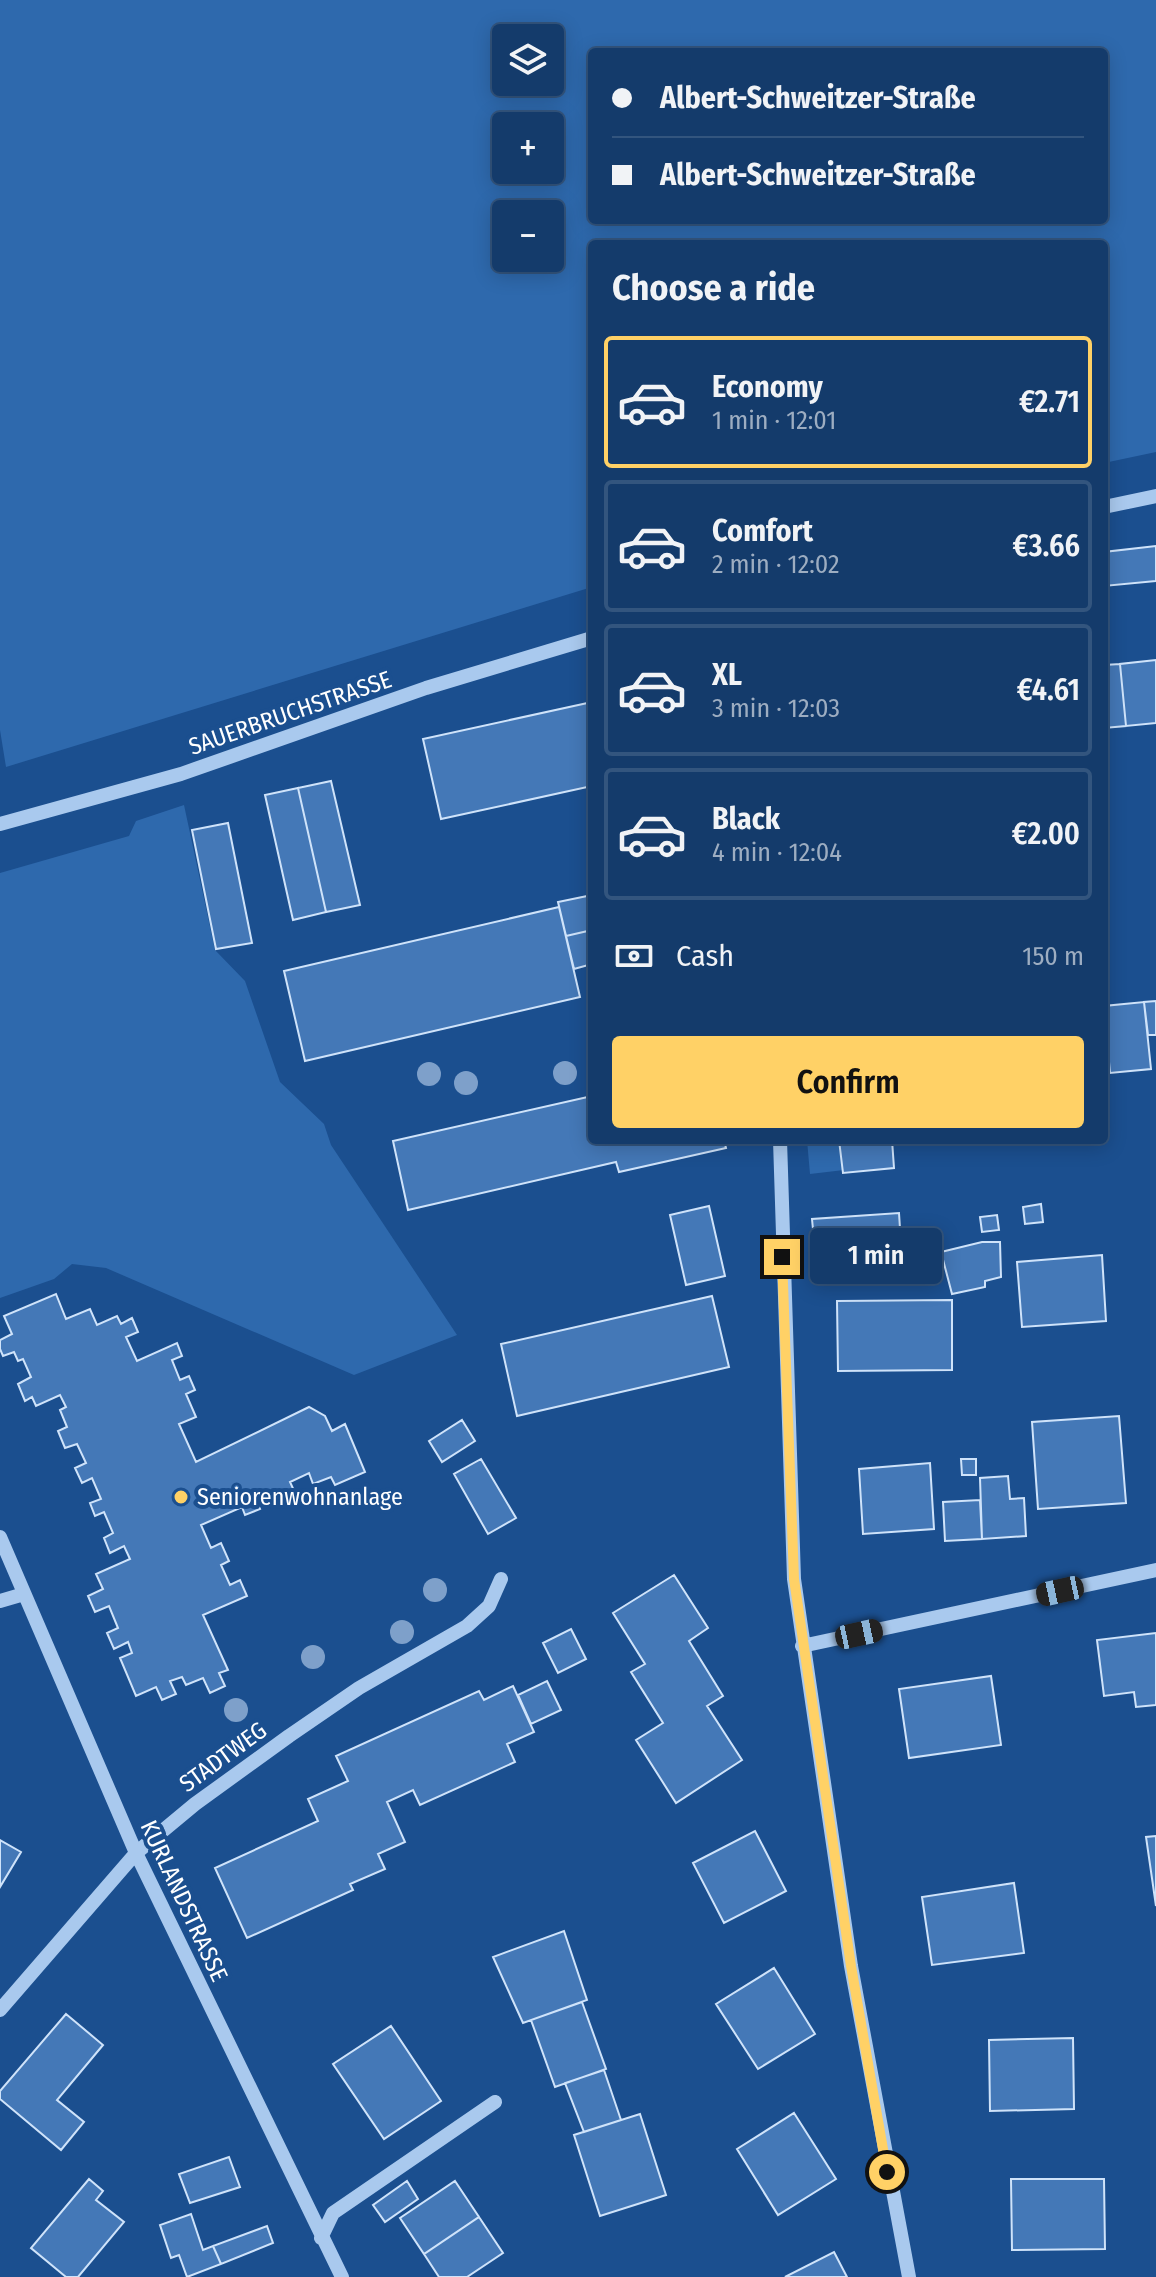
<!DOCTYPE html>
<meta charset="utf-8">
<style>
body{margin:0;font-family:"Fira Sans Condensed",sans-serif;background:#214673;color:#f1f3f6;height:100vh;display:flex;flex-direction:column;font-size:30px;white-space:nowrap}
*{box-sizing:border-box;margin:0}
p{font-size:26px;color:#9dadc1}
.icon{flex:none;width:44px;height:44px;fill:none;stroke:currentColor;stroke-width:2;stroke-linecap:round;stroke-linejoin:round}
.map{position:relative;flex:1;overflow:hidden}
.drawer{position:absolute;left:588px;top:240px;width:520px;height:904px;display:flex;flex-direction:column;background:#143b6b;border-radius:8px;box-shadow:0 4px 20px #0003,0 0 0 2px #33557e}
.drawer>*{flex:none}
.guide{position:absolute;left:588px;top:48px;width:520px;height:176px;border-radius:8px;box-shadow:0 4px 20px #0003,0 0 0 2px #33557e;display:grid;align-content:center;height:176px;padding:0 24px;background:#143b6b}
.tools{position:absolute;left:492px;top:24px;display:grid;gap:16px}
.tools a{display:grid;place-items:center;width:72px;height:72px;border-radius:8px;background:#143b6b;box-shadow:0 4px 20px #0003,0 0 0 2px #33557e;font-size:40px}
.end{position:absolute;width:36px;height:36px;margin:-18px;border:10px solid #ffd166;background:#111;box-shadow:0 0 0 4px #111}
.from{border-radius:50%}
.bubble{position:absolute;height:56px;border-radius:8px;background:#143b6b;box-shadow:0 4px 20px #0003,0 0 0 2px #33557e;font-size:26px;font-weight:600;line-height:56px;text-align:center}
.car{position:absolute;width:24px;height:48px;margin:-24px -12px;border-radius:10px;box-shadow:0 0 6px 2px #0007;background:linear-gradient(#222 24%,#8ab4d8 0 40%,#222 0 76%,#8ab4d8 0 86%,#222 0)}
.guide b{display:flex;align-items:center;gap:28px;height:76px;font-size:30px}
.guide b+b{border-top:2px solid #33557e}
.guide i{width:20px;height:20px;background:#f1f3f6}
ul{padding:0;list-style:none}
li{display:flex;align-items:center;gap:24px;height:132px;margin:0 16px 12px;padding:0 8px;border:4px solid #33557e;border-radius:8px}
li div{flex:1}
li b{display:block;font-size:30px}
li em{font-style:normal;font-weight:600}
li.selected{border-color:#ffd166}
li>.icon{width:72px;height:72px;stroke-width:1.5}
h2{padding:0 24px;font-size:36px;line-height:96px}
.pay{display:flex;align-items:center;gap:20px;height:88px;padding:0 24px;font-size:30px}
.pay p{margin-inline-start:auto}
.primary-button{display:flex;gap:16px;margin-top:auto;padding:16px 24px}
.primary-button a{flex:1;height:92px;border-radius:8px;background:#ffd166;color:#111;font-size:32px;font-weight:600;line-height:92px;text-align:center}
.map>svg:first-child{display:block}
</style>
<div class="map">
<svg width="1156" height="2277" viewBox="0 0 1156 2277">
<rect width="100%" height="100%" fill="#1b4f8f"/>
<path fill="#2e69ad" fill-rule="evenodd" d="M 0,0 L 1156,0 L 1156,452 L 1104,463 L 1104,244 L 592,244 L 592,587 L 6,767 L 0,730 ZM 506,38 L 550,38 L 550,82 L 506,82 ZM 592,52 L 1104,52 L 1104,220 L 592,220 ZM 506,126 L 550,126 L 550,170 L 506,170 ZM 506,214 L 550,214 L 550,258 L 506,258 Z
M 184,805 L 215,950 L 245,981 L 280,1082 L 324,1124 L 331,1145 L 457,1335 L 354,1375 L 106,1268 L 72,1264 L 54,1279 L 0,1298 L 0,873 L 129,836 L 136,821 Z
M 807,1140 L 842,1140 L 844,1170 L 810,1174 Z"/>
<path fill="#4478b7" stroke="#cfe3fa" stroke-width="2" d="M 1156,546 L 1156,581 L 1104,586 L 1104,552 Z
M 1156,660 L 1156,723 L 1126,726 L 1120,664 Z
M 1120,664 L 1126,726 L 1104,728 L 1104,665 Z
M 592,702 L 592,786 L 441,819 L 423,739 Z
M 331,781 L 360,905 L 326,912 L 298,788 Z
M 298,788 L 326,912 L 293,920 L 265,795 Z
M 228,823 L 252,943 L 216,949 L 192,830 Z
M 592,895 L 592,930 L 566,936 L 558,902 Z
M 559,907 L 580,997 L 305,1061 L 284,971 Z
M 592,930 L 592,964 L 574,969 L 566,936 Z
M 1156,1001 L 1156,1035 L 1148,1035 L 1144,1002 Z
M 1144,1002 L 1151,1069 L 1110,1073 L 1104,1006 Z
M 1104,1020 L 1110,1073 L 1104,1074 Z
M 592,1096 L 592,1140 L 724,1140 L 726,1148 L 619,1172 L 616,1162 L 408,1210 L 393,1141 Z
M 839,1140 L 892,1140 L 894,1168 L 843,1173 Z
M 1041,1204 L 1043,1222 L 1025,1224 L 1023,1207 Z
M 709,1206 L 725,1276 L 686,1285 L 670,1215 Z
M 899,1213 L 901,1244 L 815,1250 L 812,1219 Z
M 997,1215 L 999,1230 L 982,1232 L 980,1217 Z
M 982,1242 L 1000,1242 L 1001,1277 L 985,1281 L 985,1287 L 952,1294 L 941,1252 Z
M 1102,1255 L 1106,1321 L 1022,1327 L 1017,1262 Z
M 56,1294 L 66,1319 L 90,1309 L 97,1325 L 117,1316 L 121,1324 L 132,1318 L 138,1332 L 126,1337 L 137,1361 L 177,1343 L 182,1356 L 172,1360 L 180,1380 L 189,1376 L 195,1390 L 186,1394 L 196,1417 L 179,1424 L 196,1462 L 309,1407 L 325,1416 L 332,1431 L 345,1424 L 365,1472 L 335,1485 L 331,1477 L 313,1484 L 309,1473 L 290,1482 L 296,1495 L 279,1502 L 275,1492 L 256,1500 L 260,1509 L 245,1515 L 242,1507 L 201,1525 L 211,1548 L 221,1543 L 229,1561 L 221,1565 L 230,1585 L 240,1580 L 247,1596 L 203,1615 L 228,1670 L 219,1673 L 225,1686 L 210,1693 L 203,1678 L 186,1685 L 182,1677 L 170,1681 L 176,1694 L 162,1700 L 156,1687 L 136,1696 L 120,1658 L 132,1653 L 128,1642 L 114,1649 L 107,1633 L 118,1628 L 109,1606 L 95,1612 L 88,1596 L 103,1589 L 96,1574 L 130,1559 L 124,1546 L 110,1553 L 104,1538 L 113,1533 L 104,1512 L 95,1516 L 90,1503 L 101,1499 L 92,1478 L 82,1483 L 75,1468 L 86,1463 L 77,1444 L 65,1448 L 58,1431 L 67,1427 L 60,1410 L 66,1407 L 60,1395 L 36,1406 L 32,1397 L 25,1401 L 18,1384 L 31,1377 L 23,1359 L 18,1361 L 14,1352 L 3,1356 L 0,1349 L 0,1340 L 12,1334 L 4,1316 Z
M 712,1296 L 729,1367 L 517,1416 L 501,1344 Z
M 952,1300 L 952,1370 L 838,1371 L 837,1301 Z
M 1119,1416 L 1126,1503 L 1038,1509 L 1032,1422 Z
M 462,1420 L 475,1441 L 442,1462 L 429,1441 Z
M 481,1459 L 516,1518 L 488,1534 L 454,1474 Z
M 961,1459 L 976,1459 L 976,1475 L 962,1475 Z
M 930,1463 L 934,1529 L 863,1534 L 859,1469 Z
M 1008,1476 L 1010,1499 L 1024,1498 L 1026,1536 L 982,1539 L 980,1478 Z
M 980,1500 L 982,1539 L 945,1541 L 943,1502 Z
M 674,1575 L 708,1628 L 689,1641 L 723,1696 L 707,1706 L 742,1760 L 676,1803 L 636,1740 L 663,1723 L 631,1672 L 645,1664 L 613,1613 Z
M 571,1629 L 586,1659 L 558,1673 L 543,1643 Z
M 1156,1633 L 1156,1705 L 1136,1707 L 1134,1692 L 1104,1696 L 1097,1640 Z
M 991,1676 L 1001,1745 L 909,1758 L 899,1689 Z
M 547,1681 L 561,1710 L 531,1724 L 518,1695 Z
M 513,1686 L 534,1732 L 507,1744 L 515,1762 L 420,1805 L 413,1790 L 387,1802 L 405,1842 L 378,1854 L 385,1869 L 350,1884 L 353,1890 L 247,1938 L 215,1868 L 318,1821 L 308,1799 L 348,1781 L 336,1756 L 479,1691 L 484,1700 Z
M 755,1831 L 786,1891 L 724,1923 L 693,1863 Z
M 1156,1836 L 1156,1906 L 1146,1837 Z
M 0,1840 L 21,1852 L 0,1887 Z
M 1014,1883 L 1024,1953 L 932,1965 L 922,1897 Z
M 564,1931 L 587,2000 L 523,2023 L 493,1957 Z
M 774,1968 L 815,2034 L 758,2069 L 716,2004 Z
M 582,2002 L 606,2069 L 555,2087 L 531,2020 Z
M 66,2014 L 103,2045 L 57,2100 L 84,2122 L 61,2150 L 0,2099 L 0,2091 Z
M 391,2026 L 441,2101 L 384,2139 L 333,2064 Z
M 1073,2038 L 1074,2109 L 990,2111 L 989,2040 Z
M 604,2070 L 621,2120 L 584,2132 L 565,2083 Z
M 794,2113 L 836,2179 L 778,2215 L 737,2149 Z
M 640,2114 L 666,2195 L 600,2216 L 574,2135 Z
M 229,2157 L 240,2187 L 190,2203 L 179,2174 Z
M 89,2179 L 103,2191 L 96,2200 L 124,2222 L 78,2277 L 66,2277 L 31,2248 Z
M 1011,2179 L 1104,2179 L 1105,2249 L 1012,2250 Z
M 407,2181 L 418,2199 L 385,2222 L 373,2205 Z
M 455,2181 L 479,2217 L 424,2254 L 400,2218 Z
M 191,2214 L 203,2250 L 213,2246 L 221,2264 L 187,2277 L 179,2255 L 171,2258 L 160,2225 Z
M 479,2217 L 503,2253 L 467,2277 L 439,2277 L 424,2254 Z
M 267,2226 L 273,2243 L 221,2264 L 213,2246 Z
M 834,2252 L 847,2277 L 785,2277 Z"/>
<g fill="none" stroke-linecap="round" stroke-linejoin="round">
<path stroke="#a9c9ee" stroke-width="14" d="M 1104,507 L 1156,496
M 0,824 L 181,774 L 426,688 L 592,638
M 780,1140 L 794,1579 L 851,1966 L 909,2277
M 0,1537 L 136,1853 L 342,2277
M 0,1601 L 24,1594
M 802,1646 L 1156,1570
M 0,2010 L 136,1853 L 195,1804 L 289,1736 L 359,1688 L 467,1626 L 489,1606 L 501,1579
M 321,2238 L 333,2213 L 495,2102"/>
</g>
<g fill="#7ea0ca">
<circle cx="565" cy="1073" r="12"/>
<circle cx="429" cy="1074" r="12"/>
<circle cx="466" cy="1083" r="12"/>
<circle cx="435" cy="1590" r="12"/>
<circle cx="402" cy="1632" r="12"/>
<circle cx="313" cy="1657" r="12"/>
<circle cx="236" cy="1710" r="12"/>
</g>
<g fill="none" stroke-linecap="round" stroke-linejoin="round">
<path stroke="#ffd166" stroke-width="10" d="M 782,1257 L 794,1579 L 851,1966 L 887,2172"/>
</g>
<circle fill="#ffd166" stroke="#1b4f8f" stroke-width="3" cx="181" cy="1497" r="8"/>
<g text-anchor="middle" stroke-width="8" stroke-linejoin="round" paint-order="stroke">
<g font-size="24" fill="#fff" stroke="#1b4f8f">
<text transform="translate(290 713) rotate(-19)" y="8">SAUERBRUCHSTRASSE</text>
<text transform="translate(223 1757) rotate(-36)" y="8">STADTWEG</text>
<text transform="translate(184 1901) rotate(65)" y="8">KURLANDSTRASSE</text>
</g>
<g font-size="24" fill="#fff" stroke="#1b4f8f" text-anchor="start">
<text x="197" y="1505">Seniorenwohnanlage</text>
</g>
</g>
</svg>
<div class="tools">
<a><svg class="icon" aria-label="layers" viewBox="0 0 24 24"><path d="M12 4l9 5-9 5-9-5zM3 14l9 5 9-5"/></svg></a>
<a>+</a>
<a>−</a>
</div>
<i class="end from" style="left:887px;top:2172px"></i>
<i class="end" style="left:782px;top:1257px"></i>
<div class="bubble" style="left:810px;top:1228px;width:132px">1 min</div>
<i class="car" style="left:1060px;top:1591px;rotate:258deg"></i>
<i class="car" style="left:859px;top:1634px;rotate:78deg"></i>
<div class="guide">
<b><i class="from"></i>Albert-Schweitzer-Straße</b>
<b><i></i>Albert-Schweitzer-Straße</b>
</div>
<section class="drawer">
<h2>Choose a ride</h2>
<ul>
<li class="selected"><svg class="icon" aria-label="car" viewBox="0 0 24 24"><path d="M5 17H2v-5l4-1 3-4h7l3 4 3 1v5h-3M9 17h6M6 11h13"/><circle cx="7" cy="17" r="2"/><circle cx="17" cy="17" r="2"/></svg><div><b>Economy</b><p>1 min · 12:01</p></div><em>€2.71</em></li>
<li><svg class="icon" aria-label="car" viewBox="0 0 24 24"><path d="M5 17H2v-5l4-1 3-4h7l3 4 3 1v5h-3M9 17h6M6 11h13"/><circle cx="7" cy="17" r="2"/><circle cx="17" cy="17" r="2"/></svg><div><b>Comfort</b><p>2 min · 12:02</p></div><em>€3.66</em></li>
<li><svg class="icon" aria-label="car" viewBox="0 0 24 24"><path d="M5 17H2v-5l4-1 3-4h7l3 4 3 1v5h-3M9 17h6M6 11h13"/><circle cx="7" cy="17" r="2"/><circle cx="17" cy="17" r="2"/></svg><div><b>XL</b><p>3 min · 12:03</p></div><em>€4.61</em></li>
<li><svg class="icon" aria-label="car" viewBox="0 0 24 24"><path d="M5 17H2v-5l4-1 3-4h7l3 4 3 1v5h-3M9 17h6M6 11h13"/><circle cx="7" cy="17" r="2"/><circle cx="17" cy="17" r="2"/></svg><div><b>Black</b><p>4 min · 12:04</p></div><em>€2.00</em></li>
</ul>
<div class="pay"><svg class="icon" aria-label="cash" viewBox="0 0 24 24"><path d="M3 7h18v10H3z"/><circle cx="12" cy="12" r="2"/></svg>Cash<p>150 m</p></div>
<div class="primary-button"><a>Confirm</a></div>
</section>
</div>
